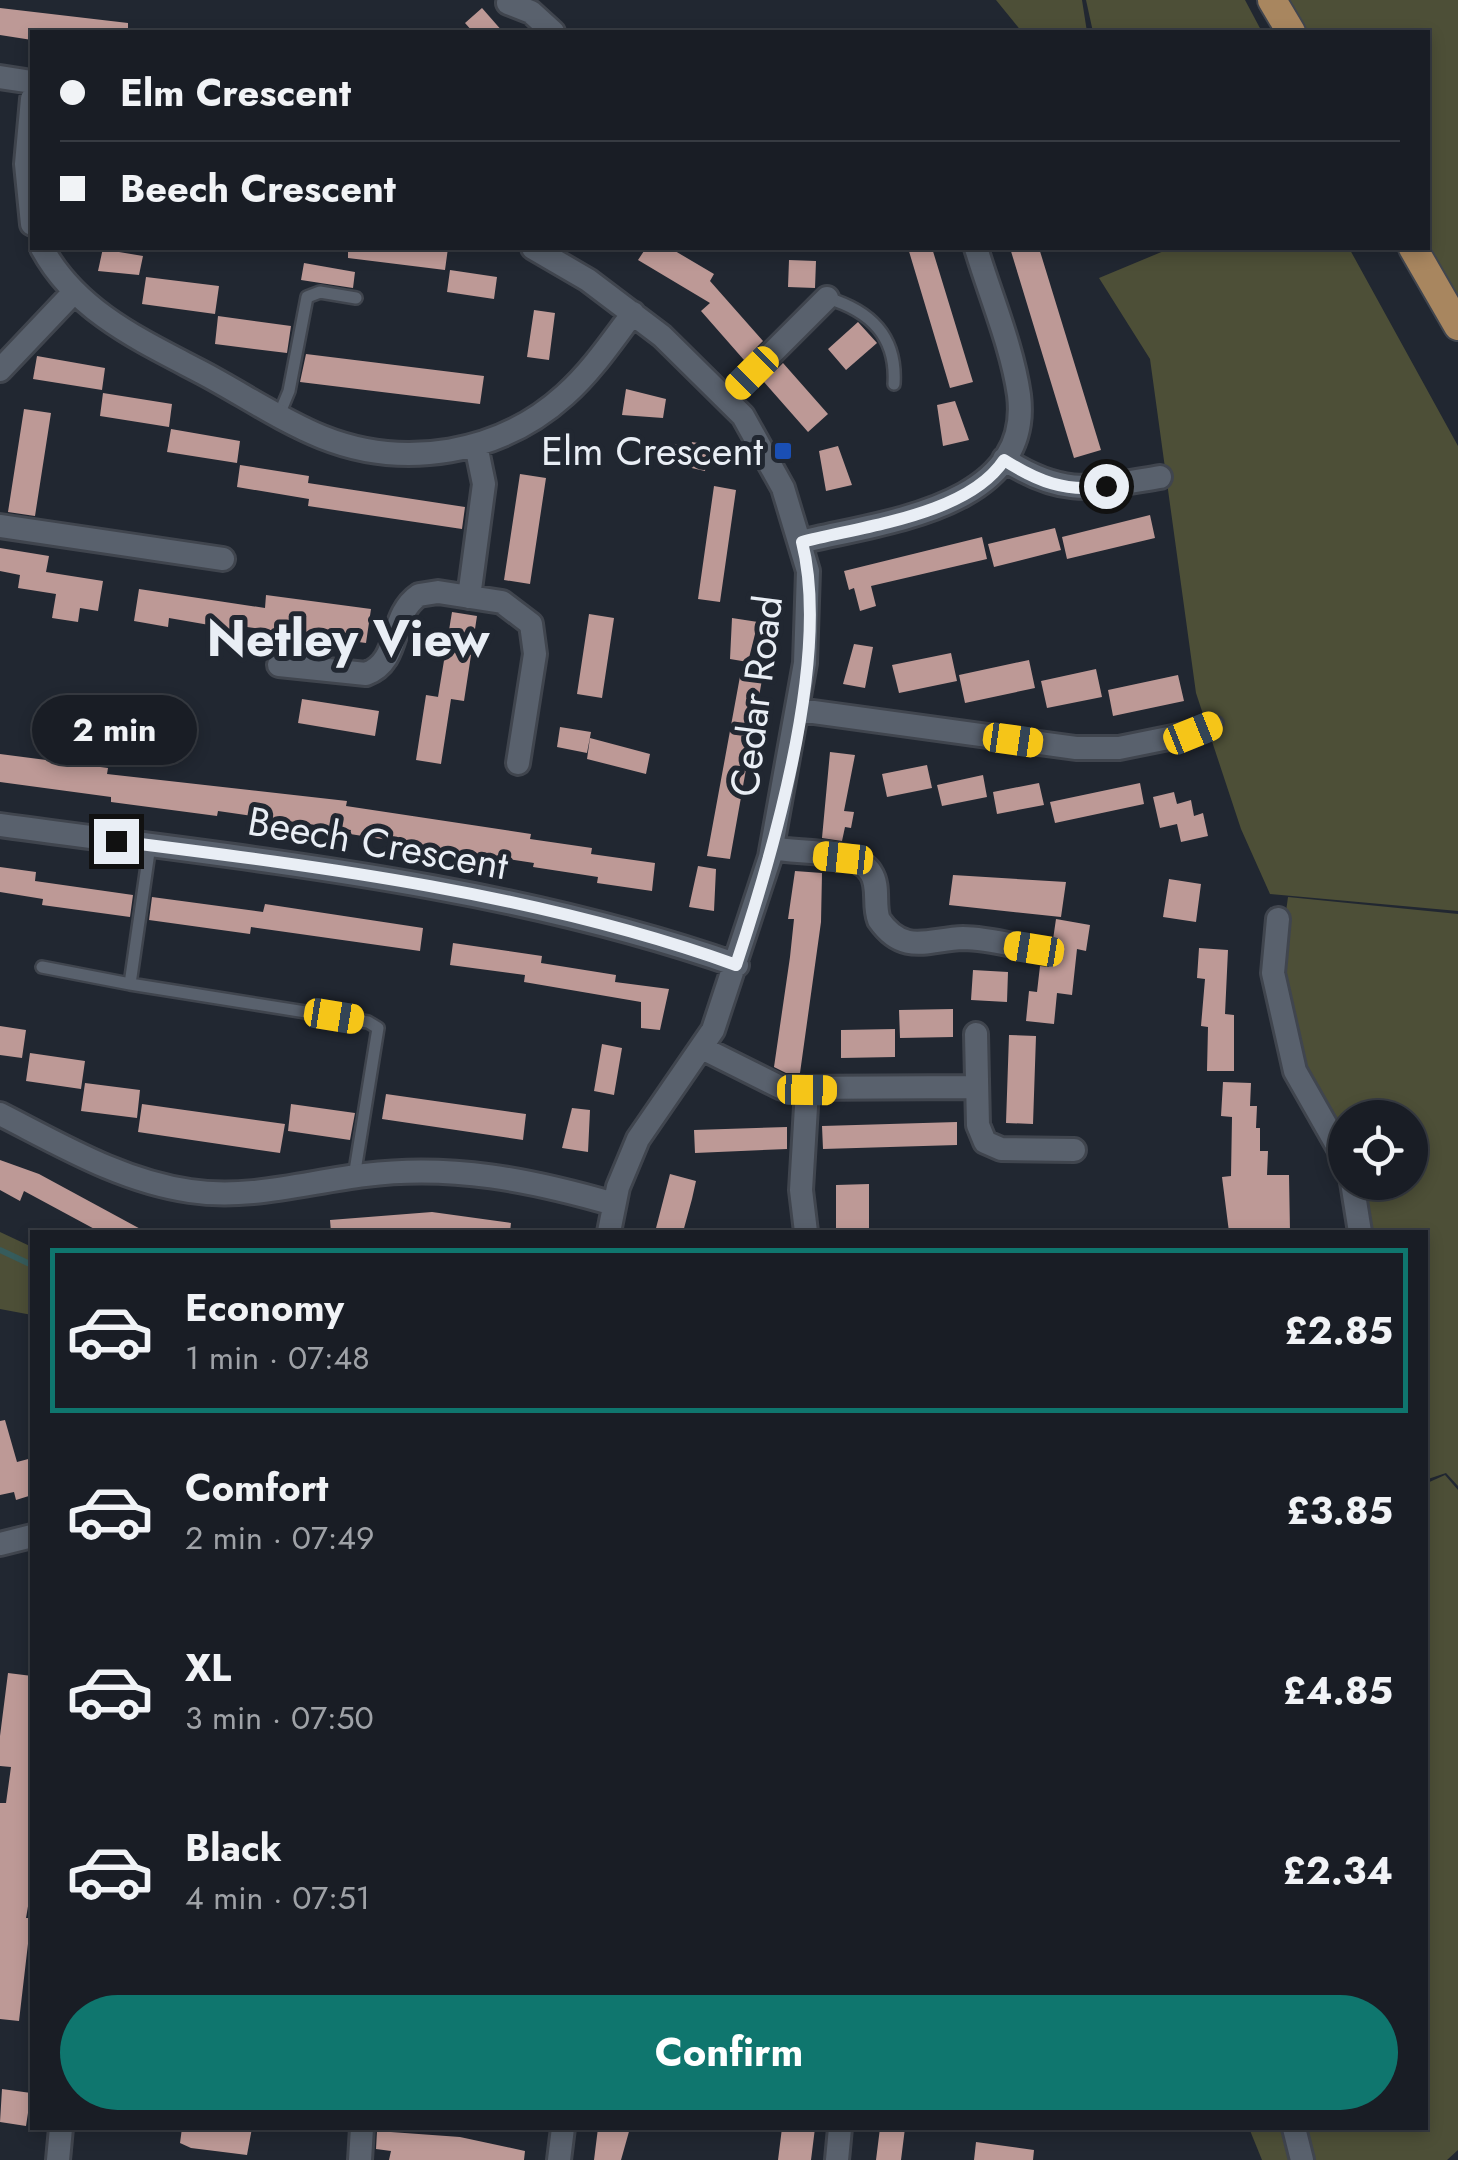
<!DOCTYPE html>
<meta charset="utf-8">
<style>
body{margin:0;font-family:Jost,sans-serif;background:#22262d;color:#f1f3f6;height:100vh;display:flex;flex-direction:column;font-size:38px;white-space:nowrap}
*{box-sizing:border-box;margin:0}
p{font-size:32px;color:#9fa2a7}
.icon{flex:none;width:55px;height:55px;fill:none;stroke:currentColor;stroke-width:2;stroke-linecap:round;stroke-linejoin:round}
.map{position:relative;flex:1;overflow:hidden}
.side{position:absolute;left:30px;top:1230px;width:1398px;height:900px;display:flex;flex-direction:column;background:#191d25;border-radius:0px;box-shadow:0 5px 15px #0003,0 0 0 2px #373b42}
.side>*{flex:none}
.top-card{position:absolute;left:30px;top:30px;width:1400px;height:220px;border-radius:0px;box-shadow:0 5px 15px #0003,0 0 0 2px #373b42;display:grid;align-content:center;height:220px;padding:0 30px;background:#191d25}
.controls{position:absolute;left:1328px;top:1100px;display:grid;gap:20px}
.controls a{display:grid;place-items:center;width:100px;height:100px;border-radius:50%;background:#191d25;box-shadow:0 5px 15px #0003,0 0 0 2px #373b42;font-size:50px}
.end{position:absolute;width:45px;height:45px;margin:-22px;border:12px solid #e9eef5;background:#111;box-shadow:0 0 0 5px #111}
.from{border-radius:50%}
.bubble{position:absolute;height:70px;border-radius:35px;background:#191d25;box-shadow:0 5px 15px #0003,0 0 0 2px #373b42;font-size:32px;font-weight:700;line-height:70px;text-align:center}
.car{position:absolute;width:30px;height:60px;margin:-30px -15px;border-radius:12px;box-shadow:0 0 8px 2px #0007;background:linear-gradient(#f5c518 24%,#345 0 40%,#f5c518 0 76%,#345 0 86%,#f5c518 0)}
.top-card b{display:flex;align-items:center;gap:35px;height:95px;font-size:38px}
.top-card b+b{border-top:2px solid #373b42}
.top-card i{width:25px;height:25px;background:#f1f3f6}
ul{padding:18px 0 0;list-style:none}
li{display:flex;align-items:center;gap:30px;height:165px;margin:0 20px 15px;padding:0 10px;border:5px solid transparent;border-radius:0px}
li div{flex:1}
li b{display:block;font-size:38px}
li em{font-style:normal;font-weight:700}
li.on{border-color:#0f766e}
li>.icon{width:90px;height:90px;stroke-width:1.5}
.primary-button{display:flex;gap:20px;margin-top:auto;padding:20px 30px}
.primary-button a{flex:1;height:115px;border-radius:60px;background:#0f766e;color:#fff;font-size:40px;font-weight:700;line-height:115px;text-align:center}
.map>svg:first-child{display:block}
</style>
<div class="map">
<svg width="1458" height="2160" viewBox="0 0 1458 2160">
<rect width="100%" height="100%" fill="#212731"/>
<path fill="#4d4f37" d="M 996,0 L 1082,0 L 1087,32 L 1022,32 Z
M 1086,0 L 1245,0 L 1262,32 L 1093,32 Z
M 1282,0 L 1458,0 L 1458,308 L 1428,248 L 1428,32 L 1300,32 Z
M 1171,248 L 1349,248 L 1458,446 L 1458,911 L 1270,894 L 1241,829 L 1196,693 L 1150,359 L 1099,278 Z
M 1288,897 L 1458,914 L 1458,1486 L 1446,1473 L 1425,1480 L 1425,1232 L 1364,1232 L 1358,1183 L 1410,1182 L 1410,1118 L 1345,1118 L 1345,1142 C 1334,1126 1318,1108 1309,1090 C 1281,1030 1278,961 1288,897 Z
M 0,1232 L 32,1247 L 32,1315 L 0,1309 Z
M 1445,1475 L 1458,1490 L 1458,2150 L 1447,2160 L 1262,2160 L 1249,2128 L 1425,2128 L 1425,1484 Z"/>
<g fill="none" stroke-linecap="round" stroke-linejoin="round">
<path stroke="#365c5c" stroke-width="6" d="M 0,1250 L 32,1265"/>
</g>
<path fill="#bd9996" d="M 0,8 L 128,23 L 128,32 L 32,32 L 32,40 L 0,35 Z
M 482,8 L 503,32 L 473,32 L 465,23 Z
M 103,248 L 120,248 L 119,252 L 143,256 L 139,275 L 98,271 Z
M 348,248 L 448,248 L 445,270 L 348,258 Z
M 646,248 L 670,248 L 714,274 L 710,281 L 763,341 L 744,360 L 701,311 L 710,303 L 638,260 Z
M 908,248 L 932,248 L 973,382 L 950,388 Z
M 1010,248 L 1039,248 L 1101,450 L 1074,458 Z
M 789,260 L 816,261 L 815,288 L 788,287 Z
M 304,263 L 355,272 L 353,288 L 301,280 Z
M 450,270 L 497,277 L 494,299 L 447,292 Z
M 146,277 L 219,286 L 215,314 L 142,304 Z
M 534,310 L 555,313 L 549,360 L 527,357 Z
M 218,316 L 291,326 L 287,353 L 215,344 Z
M 858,322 L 877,343 L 846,370 L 828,349 Z
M 306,354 L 484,376 L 480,404 L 300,382 Z
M 37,356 L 105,368 L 102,390 L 33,379 Z
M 783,363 L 828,414 L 808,432 L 764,382 Z
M 626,389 L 666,399 L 663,418 L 622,415 Z
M 103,393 L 172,404 L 169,427 L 100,416 Z
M 955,401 L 969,440 L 943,446 L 937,405 Z
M 24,409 L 51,413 L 35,516 L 8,512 Z
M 171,429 L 240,441 L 237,463 L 167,452 Z
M 692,442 L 709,445 L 705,471 L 665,462 L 667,443 L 691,446 Z
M 838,446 L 852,485 L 826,491 L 819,451 Z
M 240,465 L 309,476 L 308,483 L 465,507 L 462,529 L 308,506 L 309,499 L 237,487 Z
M 520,474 L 546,478 L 530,584 L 504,580 Z
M 714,486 L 736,490 L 720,602 L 698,599 Z
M 1150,515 L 1155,538 L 1067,559 L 1062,537 Z
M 1055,528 L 1061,550 L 994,567 L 988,544 Z
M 982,537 L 987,559 L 871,586 L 876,606 L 860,611 L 854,588 L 849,590 L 844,571 Z
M 0,548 L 49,556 L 46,572 L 103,581 L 98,611 L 80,608 L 78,622 L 52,618 L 56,594 L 18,588 L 20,575 L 0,571 Z
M 139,589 L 265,608 L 266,595 L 371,609 L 366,643 L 247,627 L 244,647 L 213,642 L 215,626 L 169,618 L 168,627 L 134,621 Z
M 452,612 L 477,616 L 464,701 L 438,697 Z
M 589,614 L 614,618 L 602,698 L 577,694 Z
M 732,618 L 758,622 L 748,662 L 730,659 Z
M 854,644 L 873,647 L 865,688 L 843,684 Z
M 951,653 L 957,681 L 899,693 L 892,665 Z
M 1029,660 L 1035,688 L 965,703 L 959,675 Z
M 1096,669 L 1102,697 L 1047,708 L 1041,681 Z
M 741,671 L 763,674 L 730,859 L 707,856 Z
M 1178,675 L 1184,701 L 1113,716 L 1108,690 Z
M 426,695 L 451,699 L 441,764 L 416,760 Z
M 302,699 L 379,711 L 375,736 L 298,723 Z
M 560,727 L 591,732 L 587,753 L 557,747 Z
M 590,738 L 650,754 L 646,774 L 587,759 Z
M 830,752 L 855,755 L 844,811 L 854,812 L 851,828 L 845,827 L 842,841 L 822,838 Z
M 0,754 L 108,768 L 107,774 L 347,801 L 346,806 L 531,834 L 530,839 L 592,848 L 591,854 L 655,863 L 652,891 L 597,883 L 598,877 L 533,867 L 534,863 L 350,834 L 351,830 L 218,811 L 217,816 L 111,802 L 111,797 L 0,782 Z
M 927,765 L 932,788 L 887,797 L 882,774 Z
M 983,775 L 987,797 L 942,806 L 937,785 Z
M 1039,783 L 1044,805 L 997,814 L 993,792 Z
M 1140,783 L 1144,804 L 1055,823 L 1050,802 Z
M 1174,792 L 1177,804 L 1191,800 L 1194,816 L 1203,813 L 1208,836 L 1181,842 L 1177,824 L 1160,828 L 1153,797 Z
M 698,866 L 716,869 L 714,911 L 689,907 Z
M 0,867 L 36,872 L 35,881 L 133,895 L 130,917 L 42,905 L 43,899 L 0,892 Z
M 795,871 L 822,873 L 821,922 L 800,1073 L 786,1073 L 774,1067 L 790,957 L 794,919 L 788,919 Z
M 953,875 L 1066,882 L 1061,917 L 949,905 Z
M 1169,879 L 1201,884 L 1196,922 L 1163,917 Z
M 152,897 L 263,912 L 265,904 L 423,928 L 420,951 L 251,927 L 250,934 L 149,920 Z
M 1056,919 L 1090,925 L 1086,951 L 1077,949 L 1072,995 L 1057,993 L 1054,1024 L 1026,1021 L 1029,991 L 1037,992 L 1040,966 L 1049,967 Z
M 453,943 L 542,956 L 541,963 L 616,975 L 615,982 L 669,989 L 660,1030 L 641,1028 L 641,1002 L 524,982 L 525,975 L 450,965 Z
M 1199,948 L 1228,950 L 1225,1014 L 1234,1015 L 1234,1071 L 1207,1071 L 1208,1027 L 1201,1026 L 1205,979 L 1197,978 Z
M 973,970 L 1008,972 L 1007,1002 L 971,1000 Z
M 953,1009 L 953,1037 L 900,1038 L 899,1010 Z
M 0,1026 L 26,1030 L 22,1058 L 0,1055 Z
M 895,1029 L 895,1057 L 841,1058 L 841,1030 Z
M 1009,1035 L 1036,1036 L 1033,1124 L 1006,1123 Z
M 602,1044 L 622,1048 L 614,1095 L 594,1091 Z
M 30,1053 L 85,1061 L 81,1089 L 26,1081 Z
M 1223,1082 L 1251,1083 L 1250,1106 L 1257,1106 L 1256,1128 L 1260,1128 L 1260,1151 L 1268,1151 L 1267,1175 L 1289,1175 L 1290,1232 L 1229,1232 L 1222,1177 L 1231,1176 L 1232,1117 L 1221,1116 Z
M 85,1083 L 140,1090 L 137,1118 L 81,1111 Z
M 386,1094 L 526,1114 L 523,1140 L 382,1119 Z
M 142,1104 L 285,1124 L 280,1153 L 138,1132 Z
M 291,1104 L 355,1113 L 350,1140 L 288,1131 Z
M 572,1108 L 590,1110 L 588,1152 L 562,1148 Z
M 957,1122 L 957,1145 L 823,1149 L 822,1126 Z
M 787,1127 L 787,1149 L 695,1153 L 694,1130 Z
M 0,1160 L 39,1174 L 146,1232 L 100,1232 L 24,1191 L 20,1201 L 0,1190 Z
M 670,1174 L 696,1181 L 692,1199 L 683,1232 L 655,1232 Z
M 869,1184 L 869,1232 L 836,1231 L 836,1185 Z
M 432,1212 L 511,1223 L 510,1232 L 331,1232 L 330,1220 Z
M 5,1420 L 17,1462 L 32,1458 L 32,1495 L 16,1500 L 14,1492 L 0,1495 L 0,1421 Z
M 8,1673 L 32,1676 L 32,1883 L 26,1918 L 31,1918 L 19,2021 L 0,2019 L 0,1803 L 6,1803 L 11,1767 L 0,1766 L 0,1736 Z
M 2,2089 L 31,2093 L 26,2126 L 0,2122 Z
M 182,2128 L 252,2128 L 247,2155 L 191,2148 L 180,2143 Z
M 598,2128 L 630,2128 L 621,2160 L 594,2160 Z
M 782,2128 L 815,2128 L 811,2160 L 778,2160 Z
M 880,2128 L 905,2128 L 901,2160 L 876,2160 Z
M 377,2131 L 460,2137 L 525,2151 L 524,2160 L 389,2160 L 391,2151 L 376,2149 Z
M 976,2142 L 1034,2150 L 1033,2160 L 974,2160 Z"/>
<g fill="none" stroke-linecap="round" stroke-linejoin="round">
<g stroke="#40454e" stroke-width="16">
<path id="service" d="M 827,298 C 871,311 897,337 894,384
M 279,415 L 289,391 L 307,297 L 320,292 L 356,298
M 1193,733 L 1217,723
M 42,967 L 130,984 L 150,845
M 130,984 L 368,1022 L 378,1028 L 354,1177"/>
</g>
<g stroke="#40454e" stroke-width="28">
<path id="minor" d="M 508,3 L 531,12 L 553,32
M 0,77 L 32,82
M 32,99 L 26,164 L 32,224
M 42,248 C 76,311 140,340 201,372 C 241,393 280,420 322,437 C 404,470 500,454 565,395 C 591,372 612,341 633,313
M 533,248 L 588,280 L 662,336 L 743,416 L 783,488 L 808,571 L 805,663 L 770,857 L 713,1030 L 638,1139 L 618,1187 L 609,1232
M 0,370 L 74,292
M 727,398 L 827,298
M 1004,459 C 1063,498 1094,488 1160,477
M 0,526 L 223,559
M 801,542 C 880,522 1033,509 1019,395 C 1012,346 990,295 976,248
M 469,597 L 484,484 L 476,445
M 279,665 L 366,674 C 402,661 388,616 419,595 L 438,592 L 502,602 L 531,624 L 535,654 L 518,763
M 799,710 L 1076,748 L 1119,748 L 1193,733
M 0,825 C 246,859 500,882 737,965
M 772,848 C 798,854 856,848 871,873 C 880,887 873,905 879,920 C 904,956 929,939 963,938 C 986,938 1011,945 1033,949
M 1278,919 L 1273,973 L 1295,1071 L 1345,1159
M 976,1034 L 978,1125 L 985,1142 L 1001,1149 L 1074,1150
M 702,1048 L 782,1088 L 977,1087
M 0,1114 C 61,1145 121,1181 190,1191 C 250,1200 307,1182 365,1175 C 452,1164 531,1180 614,1204
M 1352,1182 L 1360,1232
M 806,1232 L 801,1190 L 807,1090
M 0,1544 L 32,1536
M 1294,2128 L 1302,2160
M 58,2160 L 61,2128
M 360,2160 L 362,2128
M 559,2160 L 563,2128
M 837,2160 L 840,2128"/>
</g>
<g stroke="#40454e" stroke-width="32">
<path id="primary" d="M 1272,0 L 1291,32
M 1413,248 L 1458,326"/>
</g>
<use href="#service" stroke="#59616d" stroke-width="11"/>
<use href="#minor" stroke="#59616d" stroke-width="22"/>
<use href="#primary" stroke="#a8865f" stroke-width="28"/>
</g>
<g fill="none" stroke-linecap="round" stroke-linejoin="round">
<path stroke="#e9eef5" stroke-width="12" d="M 116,841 C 324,867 539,894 736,965 C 773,853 831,656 802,542 C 863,526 968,515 1004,460 C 1037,481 1066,493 1106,486"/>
</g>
<rect fill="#1a4fb4" stroke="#212731" stroke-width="4" x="773" y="441" width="20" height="20" rx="5"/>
<g text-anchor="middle" stroke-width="10" stroke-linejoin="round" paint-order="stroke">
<g font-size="40" fill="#e9eef5" stroke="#212731" text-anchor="end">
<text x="763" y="465">Elm Crescent</text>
</g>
<g font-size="40" fill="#e9eef5" stroke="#212731">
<text transform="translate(756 696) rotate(-83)" y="14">Cedar Road</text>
<text transform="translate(378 843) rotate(10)" y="14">Beech Crescent</text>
</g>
<g font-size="50" font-weight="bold" fill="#e9eef5" stroke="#212731">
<text x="348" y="656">Netley View</text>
</g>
</g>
</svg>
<div class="controls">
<a><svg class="icon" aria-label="locate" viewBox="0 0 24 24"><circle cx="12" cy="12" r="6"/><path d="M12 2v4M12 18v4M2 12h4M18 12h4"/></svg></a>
</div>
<i class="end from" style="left:1106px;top:486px"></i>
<i class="end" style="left:116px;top:841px"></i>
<div class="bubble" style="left:32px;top:695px;width:165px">2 min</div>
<i class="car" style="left:752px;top:373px;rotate:225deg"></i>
<i class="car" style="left:1193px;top:733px;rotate:68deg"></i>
<i class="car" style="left:1013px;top:740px;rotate:98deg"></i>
<i class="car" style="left:843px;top:858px;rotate:276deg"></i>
<i class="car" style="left:1034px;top:949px;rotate:279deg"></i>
<i class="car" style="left:334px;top:1016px;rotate:99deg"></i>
<i class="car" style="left:807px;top:1090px;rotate:91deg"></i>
<div class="top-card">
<b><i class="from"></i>Elm Crescent</b>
<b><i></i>Beech Crescent</b>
</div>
<section class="side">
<ul>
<li class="on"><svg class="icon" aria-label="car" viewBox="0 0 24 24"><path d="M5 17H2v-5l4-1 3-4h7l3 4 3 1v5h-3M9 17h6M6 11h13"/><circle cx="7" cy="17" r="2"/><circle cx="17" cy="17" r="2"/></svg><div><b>Economy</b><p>1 min · 07:48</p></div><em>£2.85</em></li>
<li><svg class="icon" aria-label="car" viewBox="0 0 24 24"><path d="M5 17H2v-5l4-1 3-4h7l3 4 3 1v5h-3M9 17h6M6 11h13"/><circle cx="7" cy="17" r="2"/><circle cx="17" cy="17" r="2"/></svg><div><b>Comfort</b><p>2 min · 07:49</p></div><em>£3.85</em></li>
<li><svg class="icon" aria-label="car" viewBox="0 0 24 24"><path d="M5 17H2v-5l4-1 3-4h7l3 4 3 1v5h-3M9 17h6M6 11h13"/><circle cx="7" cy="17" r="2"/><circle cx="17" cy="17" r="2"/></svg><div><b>XL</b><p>3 min · 07:50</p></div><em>£4.85</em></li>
<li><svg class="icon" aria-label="car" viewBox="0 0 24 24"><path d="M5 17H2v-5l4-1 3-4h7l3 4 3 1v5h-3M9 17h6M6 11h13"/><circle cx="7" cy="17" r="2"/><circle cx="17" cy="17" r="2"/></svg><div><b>Black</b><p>4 min · 07:51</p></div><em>£2.34</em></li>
</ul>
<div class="primary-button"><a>Confirm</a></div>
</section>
</div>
